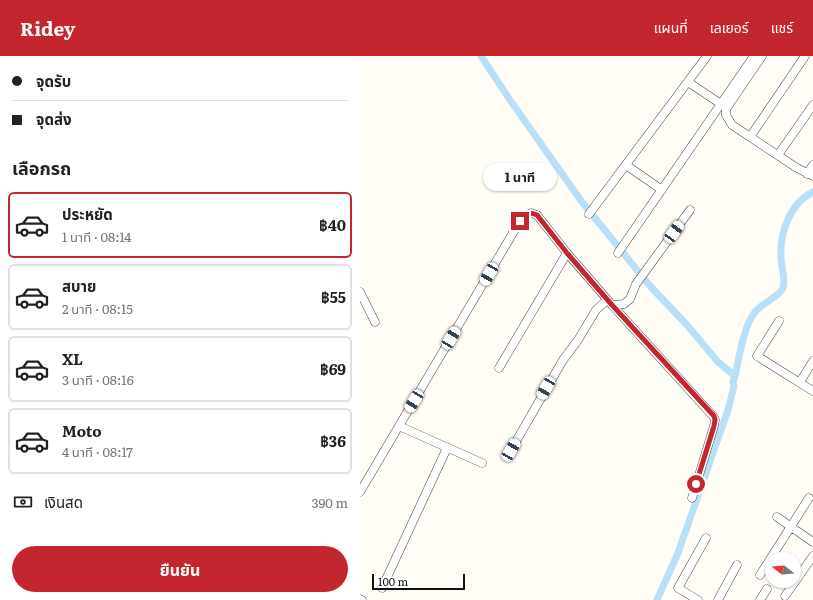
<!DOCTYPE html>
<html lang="th">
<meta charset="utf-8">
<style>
body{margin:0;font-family:Literata,"Noto Sans Thai",serif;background:#f2f2f2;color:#222;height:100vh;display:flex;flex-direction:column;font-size:15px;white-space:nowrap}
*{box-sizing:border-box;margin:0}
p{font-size:13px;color:#767676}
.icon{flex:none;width:22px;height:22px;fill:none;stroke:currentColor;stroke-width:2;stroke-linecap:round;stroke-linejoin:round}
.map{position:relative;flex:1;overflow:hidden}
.side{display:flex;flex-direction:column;background:#fff;width:360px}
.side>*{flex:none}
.guide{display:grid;align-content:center;height:88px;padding:0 12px;background:#fff}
.needle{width:26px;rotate:287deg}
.buttons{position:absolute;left:405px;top:496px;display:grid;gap:8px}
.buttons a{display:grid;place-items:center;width:36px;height:36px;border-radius:50%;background:#fff;box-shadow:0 1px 3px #0004;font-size:20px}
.scale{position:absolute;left:12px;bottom:10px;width:93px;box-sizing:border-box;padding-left:4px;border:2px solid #111;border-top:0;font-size:11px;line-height:14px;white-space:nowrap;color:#111;-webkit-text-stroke:3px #fff;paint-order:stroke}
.end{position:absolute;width:18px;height:18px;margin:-9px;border:5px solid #c4262e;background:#fff;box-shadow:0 0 0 2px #fff}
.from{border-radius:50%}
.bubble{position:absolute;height:28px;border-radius:14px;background:#fff;box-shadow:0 1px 3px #0004;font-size:13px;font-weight:700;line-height:28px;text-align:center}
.car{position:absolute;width:12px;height:24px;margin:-12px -6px;border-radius:5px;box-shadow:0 0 3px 1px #0007;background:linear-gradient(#fff 24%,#345 0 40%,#fff 0 76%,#345 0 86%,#fff 0)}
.guide b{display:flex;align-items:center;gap:14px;height:38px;font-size:15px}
.guide b+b{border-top:1px solid #e0e0e0}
.guide i{width:10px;height:10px;background:#222}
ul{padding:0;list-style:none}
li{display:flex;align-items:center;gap:12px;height:66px;margin:0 8px 6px;padding:0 4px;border:2px solid #e0e0e0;border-radius:6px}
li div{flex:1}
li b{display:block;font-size:15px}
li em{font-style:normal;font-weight:700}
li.selected{border-color:#c4262e}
li>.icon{width:36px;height:36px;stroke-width:1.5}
h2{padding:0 12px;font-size:18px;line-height:48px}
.pay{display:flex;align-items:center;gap:10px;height:44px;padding:0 12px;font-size:15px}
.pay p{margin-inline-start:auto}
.action{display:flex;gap:8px;margin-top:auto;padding:8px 12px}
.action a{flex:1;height:46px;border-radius:24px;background:#c4262e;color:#fff;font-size:16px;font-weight:700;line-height:46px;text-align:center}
header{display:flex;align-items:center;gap:24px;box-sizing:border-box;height:56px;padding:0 20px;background:#c4262e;color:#fff}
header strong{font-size:19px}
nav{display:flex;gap:22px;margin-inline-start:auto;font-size:14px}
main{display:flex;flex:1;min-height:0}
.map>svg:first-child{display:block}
</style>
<header>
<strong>Ridey</strong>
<nav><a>แผนที่</a><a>เลเยอร์</a><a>แชร์</a></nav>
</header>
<main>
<section class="side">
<div class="guide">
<b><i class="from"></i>จุดรับ</b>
<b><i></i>จุดส่ง</b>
</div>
<h2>เลือกรถ</h2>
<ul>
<li class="selected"><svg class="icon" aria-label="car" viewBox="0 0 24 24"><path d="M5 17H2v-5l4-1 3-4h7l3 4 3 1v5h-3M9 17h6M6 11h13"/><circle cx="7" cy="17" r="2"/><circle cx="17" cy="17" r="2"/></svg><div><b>ประหยัด</b><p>1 นาที · 08:14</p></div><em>฿40</em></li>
<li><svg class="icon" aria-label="car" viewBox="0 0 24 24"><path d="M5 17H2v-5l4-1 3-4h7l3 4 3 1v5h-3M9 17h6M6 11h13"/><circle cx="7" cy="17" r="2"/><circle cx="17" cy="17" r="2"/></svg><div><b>สบาย</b><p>2 นาที · 08:15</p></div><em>฿55</em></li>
<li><svg class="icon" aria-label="car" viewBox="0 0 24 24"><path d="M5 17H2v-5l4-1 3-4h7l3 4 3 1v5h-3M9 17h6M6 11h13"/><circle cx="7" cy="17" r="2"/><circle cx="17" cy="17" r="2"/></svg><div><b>XL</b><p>3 นาที · 08:16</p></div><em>฿69</em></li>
<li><svg class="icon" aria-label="car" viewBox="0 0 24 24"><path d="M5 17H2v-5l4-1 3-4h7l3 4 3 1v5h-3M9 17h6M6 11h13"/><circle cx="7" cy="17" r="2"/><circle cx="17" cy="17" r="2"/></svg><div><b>Moto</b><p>4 นาที · 08:17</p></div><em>฿36</em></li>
</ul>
<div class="pay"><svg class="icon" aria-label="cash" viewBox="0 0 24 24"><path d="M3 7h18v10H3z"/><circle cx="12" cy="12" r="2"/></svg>เงินสด<p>390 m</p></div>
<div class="action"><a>ยืนยัน</a></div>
</section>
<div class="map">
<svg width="453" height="544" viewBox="0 0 453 544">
<rect width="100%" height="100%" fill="#fffdf5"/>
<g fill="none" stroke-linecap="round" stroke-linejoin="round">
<path stroke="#b9e0f7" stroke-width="7" d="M 121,0 L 150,44 L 222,146 L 290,230 L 327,269 L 358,306 L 375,320
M 297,544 L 318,497 L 368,354 L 374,330 L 373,326 L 375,320 C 379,302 384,269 395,256 C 402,247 420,240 423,232 C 426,223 421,211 421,201 C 420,177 429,148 453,136"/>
<g stroke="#444" stroke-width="9">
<path id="minor" d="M 402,0 L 366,53 L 366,59 L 372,69 L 437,112 L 453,120
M 328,26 L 361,48
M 390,81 L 445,0
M 418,99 L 453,49
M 266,109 L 302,134
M 447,118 L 453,109
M 229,158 L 347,0
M 258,197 L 394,0
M 0,236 L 15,266
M 252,249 L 264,248 L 270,243 L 276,228 L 330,154
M 419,265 L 397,300 L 453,335
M 139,312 L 207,197
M 440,326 L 453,305
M 39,370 L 122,407
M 151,394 L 203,304 L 218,284 L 236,254 L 247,244
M 0,436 L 160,165 L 165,160 L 171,157 L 177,159 L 207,197 L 252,249 L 353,360 L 355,364 L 354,370 L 332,442
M 417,461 L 453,486
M 400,519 L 449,442
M 22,532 L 87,392
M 425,540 L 453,500
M 0,543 L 2,544
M 338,544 L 318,532 L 346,482
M 358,544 L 377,509
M 400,544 L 407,533"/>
</g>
<use href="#minor" stroke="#fff" stroke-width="8"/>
</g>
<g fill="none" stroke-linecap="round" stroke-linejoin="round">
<path stroke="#c4262e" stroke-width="5" d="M 160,165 C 165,159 169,155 177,159 L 207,197 L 252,249 L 354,360 L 355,364 L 354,370 L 336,428"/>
</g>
</svg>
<div class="buttons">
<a><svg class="needle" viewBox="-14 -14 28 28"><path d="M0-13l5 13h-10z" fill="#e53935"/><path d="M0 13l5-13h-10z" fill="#767676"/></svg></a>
</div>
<div class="scale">100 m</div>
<i class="end from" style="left:336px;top:428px"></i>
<i class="end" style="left:160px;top:165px"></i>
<div class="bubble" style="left:123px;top:107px;width:74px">1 นาที</div>
<i class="car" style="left:314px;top:176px;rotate:36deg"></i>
<i class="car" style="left:129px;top:218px;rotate:210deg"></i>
<i class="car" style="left:91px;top:282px;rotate:31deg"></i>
<i class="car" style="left:186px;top:332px;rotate:210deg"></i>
<i class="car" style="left:54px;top:345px;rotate:211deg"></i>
<i class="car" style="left:151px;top:394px;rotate:30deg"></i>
</div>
</main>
